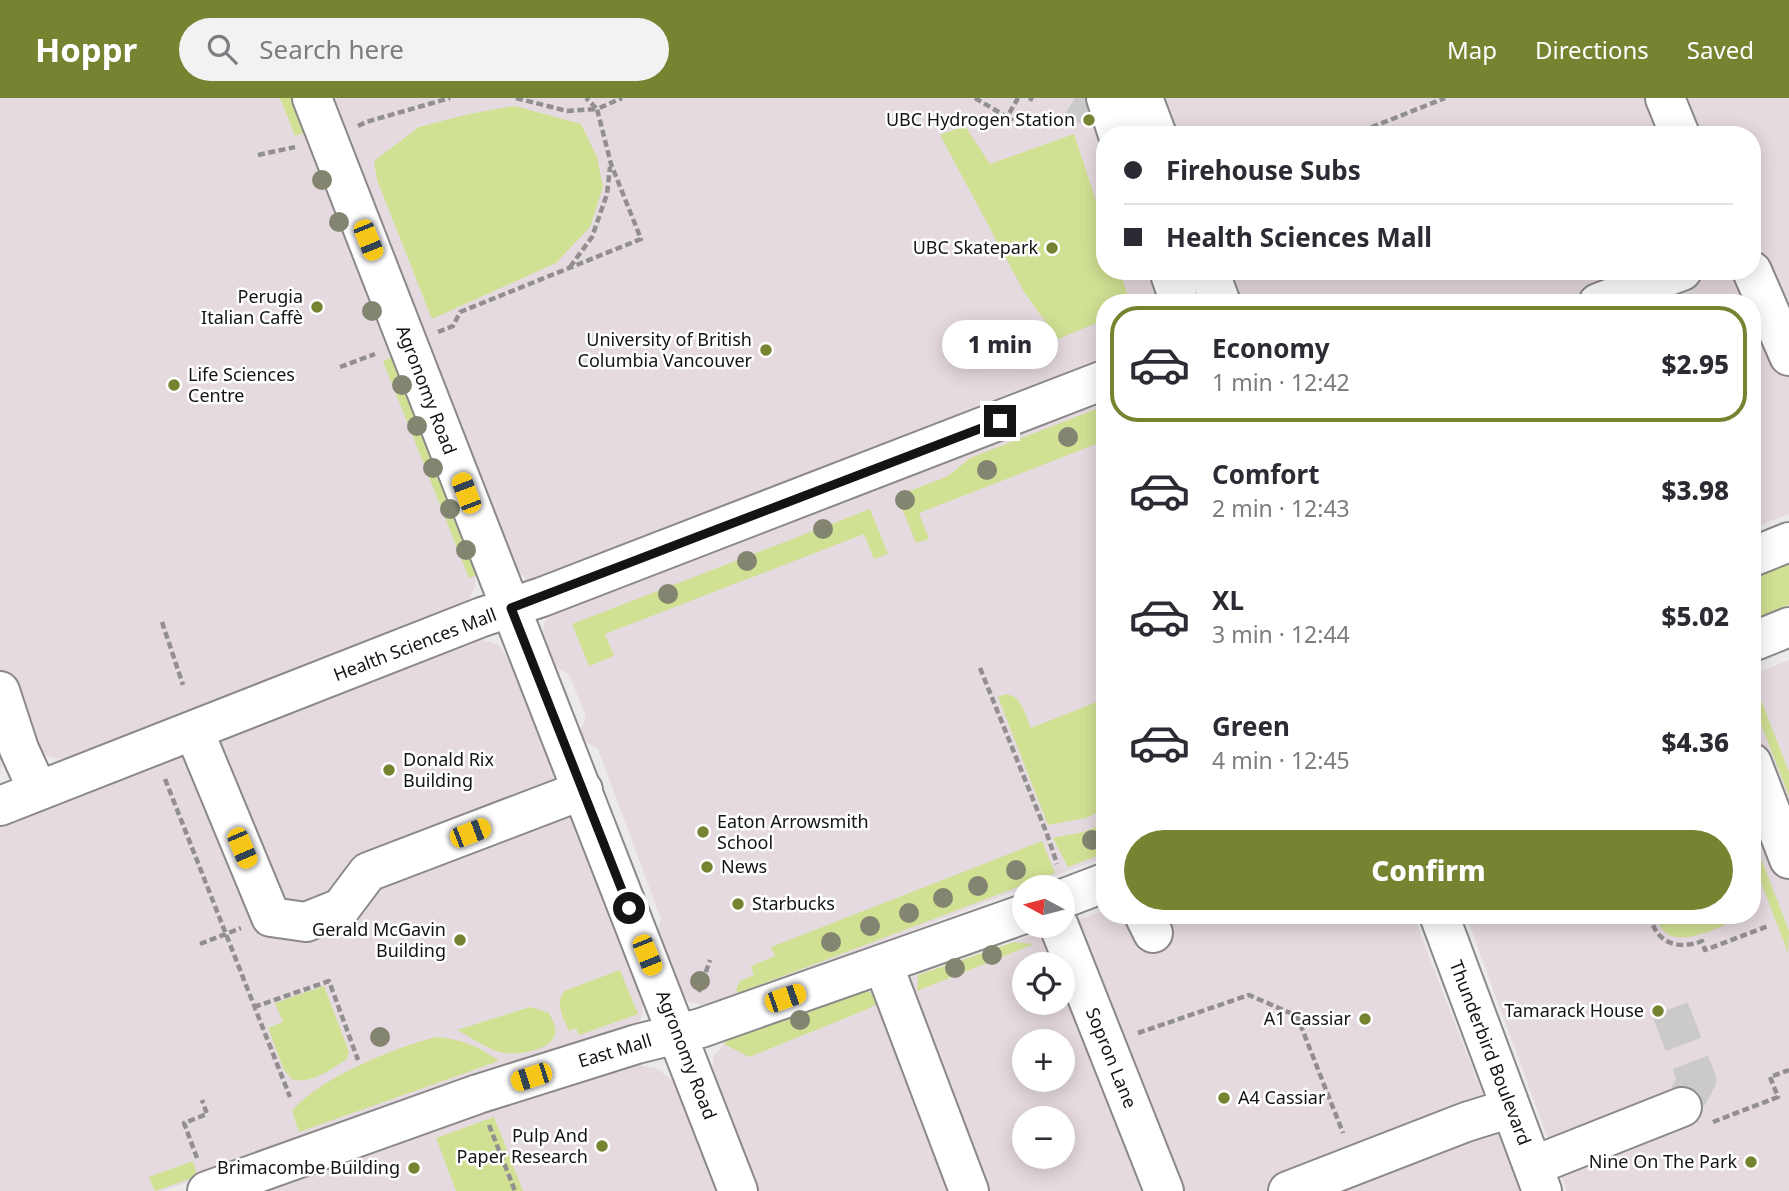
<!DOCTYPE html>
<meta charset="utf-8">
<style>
body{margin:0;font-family:"Noto Sans",sans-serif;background:#f2f2f3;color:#2b2b33;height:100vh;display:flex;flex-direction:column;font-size:26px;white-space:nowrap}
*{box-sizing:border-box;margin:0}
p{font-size:23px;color:#7c7c81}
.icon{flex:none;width:38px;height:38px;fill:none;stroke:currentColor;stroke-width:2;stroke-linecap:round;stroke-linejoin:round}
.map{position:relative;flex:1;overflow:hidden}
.drawer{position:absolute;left:1096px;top:196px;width:665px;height:630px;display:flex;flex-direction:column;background:#fff;border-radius:28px;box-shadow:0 4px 18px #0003}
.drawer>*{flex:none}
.hud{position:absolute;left:1096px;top:28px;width:665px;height:154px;border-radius:28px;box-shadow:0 4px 18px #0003;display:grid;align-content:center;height:154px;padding:0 28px;background:#fff}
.needle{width:46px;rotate:277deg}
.controls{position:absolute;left:1012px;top:777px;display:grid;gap:14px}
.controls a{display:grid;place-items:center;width:63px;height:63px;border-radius:50%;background:#fff;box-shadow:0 4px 18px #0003;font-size:35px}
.end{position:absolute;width:32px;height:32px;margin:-16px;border:9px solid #151414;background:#fff;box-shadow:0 0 0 4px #fff}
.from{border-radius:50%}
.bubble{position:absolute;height:49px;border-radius:24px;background:#fff;box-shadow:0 4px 18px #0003;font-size:23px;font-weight:800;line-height:49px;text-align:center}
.car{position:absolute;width:21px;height:42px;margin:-21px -10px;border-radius:9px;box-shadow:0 0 5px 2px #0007;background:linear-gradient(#f5c518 24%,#345 0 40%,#f5c518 0 76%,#345 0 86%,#f5c518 0)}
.hud b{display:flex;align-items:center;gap:24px;height:66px;font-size:26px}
.hud b+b{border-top:2px solid #e1e1e2}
.hud i{width:18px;height:18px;background:#2b2b33}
ul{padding:12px 0 0;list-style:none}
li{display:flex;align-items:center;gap:21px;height:116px;margin:0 14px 10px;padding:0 14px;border:4px solid transparent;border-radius:28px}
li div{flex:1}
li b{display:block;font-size:26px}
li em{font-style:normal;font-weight:800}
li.on{border-color:#768432}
li>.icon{width:63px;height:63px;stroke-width:1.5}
.action{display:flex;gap:14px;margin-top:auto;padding:14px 28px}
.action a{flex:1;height:80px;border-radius:42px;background:#768432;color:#fff;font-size:28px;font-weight:800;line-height:80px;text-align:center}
header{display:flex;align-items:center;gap:42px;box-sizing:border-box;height:98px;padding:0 35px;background:#768432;color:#fff}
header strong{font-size:33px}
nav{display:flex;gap:38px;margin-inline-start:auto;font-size:24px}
.search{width:490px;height:63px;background:#f2f2f3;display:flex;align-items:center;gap:18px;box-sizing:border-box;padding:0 24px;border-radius:38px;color:#7c7c81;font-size:26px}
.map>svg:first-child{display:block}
</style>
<header>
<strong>Hoppr</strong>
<div class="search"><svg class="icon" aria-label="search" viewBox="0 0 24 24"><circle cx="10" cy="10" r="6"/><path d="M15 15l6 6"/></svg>Search here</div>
<nav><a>Map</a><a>Directions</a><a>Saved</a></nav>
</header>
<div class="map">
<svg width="1789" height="1093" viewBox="0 0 1789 1093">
<rect width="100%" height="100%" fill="#ece9ea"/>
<path fill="#e5dae0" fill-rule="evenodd" d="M 0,0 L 293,0 L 476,471 L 475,489 L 466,507 L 69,663 L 49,659 L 40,655 L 2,657 L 0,678 Z
M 329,0 L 1088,0 L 1104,44 L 1104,173 L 1152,173 L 1162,205 L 1104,205 L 1104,264 L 531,484 L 526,482 L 515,468 Z
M 1162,0 L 1789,0 L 1789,416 L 1752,430 L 1752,205 L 1238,205 L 1225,173 L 1752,173 L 1752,37 L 1176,37 Z
M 1104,302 L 1104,759 L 715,908 L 708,909 L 690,904 L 682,897 L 657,835 L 661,821 L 598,651 L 580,640 L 580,633 L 586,619 L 569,576 L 555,569 L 548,560 L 542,539 L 543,530 L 546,522 L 559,513 Z
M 476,541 L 491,544 L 501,549 L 516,574 L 644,902 L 641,921 L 635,928 L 162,1093 L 0,1093 L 0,723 Z
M 1789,562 L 1789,1093 L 1567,1093 L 1466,817 L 1752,817 L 1752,577 Z
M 1104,813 L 1104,817 L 1413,817 L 1520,1093 L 756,1093 L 712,975 L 714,958 L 726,944 L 734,939 ZM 1024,866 L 1062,866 L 1062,905 L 1024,905 ZM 1024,943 L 1062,943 L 1062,982 L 1024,982 ZM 1024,1020 L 1062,1020 L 1062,1059 L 1024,1059 Z
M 637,967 L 656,970 L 676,985 L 720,1093 L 261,1093 L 545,992 L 626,968 Z"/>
<path fill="#d1e194" d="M 280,0 L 298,0 L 311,32 L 295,38 Z
M 515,8 L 581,26 L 597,59 L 603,89 L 590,129 L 556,165 L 432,221 L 377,82 L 374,63 L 419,29 L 469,16 Z
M 965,28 L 990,66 L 1074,36 L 1104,127 L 1104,173 L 1120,173 L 1130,205 L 1104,205 L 1104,222 L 1058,241 L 1024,194 L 940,37 Z
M 399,256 L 480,476 L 469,480 L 383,263 Z
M 1104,308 L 1104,343 L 919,415 L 929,441 L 916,445 L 897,398 L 948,378 L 970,360 Z
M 870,411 L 888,456 L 874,461 L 864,436 L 605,536 L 614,558 L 589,568 L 572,526 Z
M 1789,462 L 1789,507 L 1752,522 L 1752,477 Z
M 1758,594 L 1789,674 L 1789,698 L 1761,626 L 1752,624 L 1752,597 Z
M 1006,596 C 1023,599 1024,615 1031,630 L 1104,601 L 1104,712 L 1086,720 L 1048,727 L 998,599 Z
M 1104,726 L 1104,755 L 1068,769 L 1053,740 L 1083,734 Z
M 1752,737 L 1789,833 L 1788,855 L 1752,760 Z
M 1042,743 L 1055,775 L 738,895 L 736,892 L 740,883 L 754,877 L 751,868 L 775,858 L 771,849 Z
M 1657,817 L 1746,817 L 1748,822 L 1736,826 L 1734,823 C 1712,832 1663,858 1657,817 Z
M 1014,844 L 1034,846 L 917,893 L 918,877 Z
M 620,872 L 638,916 L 579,937 L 576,930 L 569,933 C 563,919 555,907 564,893 Z
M 324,888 L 349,954 L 347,961 C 330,972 313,985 293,982 L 284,972 L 268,930 L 283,924 L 275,905 Z
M 868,893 L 881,903 L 868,911 L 749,959 L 724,946 L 729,939 L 743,932 Z
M 530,909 L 549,915 C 552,922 557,928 555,936 C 551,954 511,959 496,953 C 483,948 470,939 457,932 Z
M 436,939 C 462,941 478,948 499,963 L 299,1034 L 292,1013 C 319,980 394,950 436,939 Z
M 494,1019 L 523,1093 L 456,1093 L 436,1040 Z
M 193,1063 L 196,1073 L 192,1080 L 155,1093 L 149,1079 Z"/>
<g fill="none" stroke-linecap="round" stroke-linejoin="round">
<path stroke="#ccc9ca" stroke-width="38" stroke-dasharray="38 19" stroke-linecap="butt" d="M 1075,0 L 1091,10
M 1670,911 L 1697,982 L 1682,1009"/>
<g stroke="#8b8889" stroke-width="42">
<path id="minor" d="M 312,0 L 738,1093
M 1106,0 L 1118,37
M 1143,0 L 1157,37
M 1665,0 L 1680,37
M 1169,173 L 1180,205
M 1209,173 L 1221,205
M 1752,173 L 1789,258
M 1598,205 L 1682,173
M 1752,459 L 1789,444
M 1752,544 L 1789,529
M 0,593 L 19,651 L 38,693
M 194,633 L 271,819 L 306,824 L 341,810 L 368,774 L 583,692
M 1752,665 L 1789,761
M 0,708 L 482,519 L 542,499 L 1104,282
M 1062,801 L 1104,785
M 1144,817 L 1153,835
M 1439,817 L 1542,1093
M 1059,828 L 1164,1093
M 883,866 L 969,1093
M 1533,1068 L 1682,1009
M 207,1093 L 478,996 L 637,946 L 701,930 L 1024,816
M 1288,1093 L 1466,1024 L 1511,1010"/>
</g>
<path stroke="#928f90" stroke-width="4.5" stroke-dasharray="7 3.5" stroke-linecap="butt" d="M 516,0 L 567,13 L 597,11 L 586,0
M 975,0 L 1007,19 L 1018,0
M 1029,0 L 1033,2
M 1007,19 L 1019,27
M 358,28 L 366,24 L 450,0
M 1352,37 L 1445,0
M 258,57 L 295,49
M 570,169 L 592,139 L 607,96 L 610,69
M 438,234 L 453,228 L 460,214 L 641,141 L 611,66 L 597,11 L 622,0
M 340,269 L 375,256
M 162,524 L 183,587
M 980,570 L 1047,736 L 1057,766
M 165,681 L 290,999
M 1650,817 C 1655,844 1677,853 1702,843 L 1705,852 L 1768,828
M 200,846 L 241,830
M 699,894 L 710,862
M 254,909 L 329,883 L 358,962
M 1138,935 L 1249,897 L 1297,918 L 1343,1035
M 1713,1024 L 1778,999 L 1770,979 L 1789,972
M 489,1027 L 515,1093
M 197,1060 L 184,1025 L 207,1016 L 202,1002"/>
<use href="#minor" stroke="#fff" stroke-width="38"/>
</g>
<g fill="#848571">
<circle cx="322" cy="82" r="10"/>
<circle cx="339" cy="124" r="10"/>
<circle cx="372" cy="213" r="10"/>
<circle cx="402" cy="287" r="10"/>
<circle cx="417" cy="328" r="10"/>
<circle cx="1068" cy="339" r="10"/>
<circle cx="433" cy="370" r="10"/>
<circle cx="987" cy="372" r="10"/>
<circle cx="905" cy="402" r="10"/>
<circle cx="450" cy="411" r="10"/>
<circle cx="823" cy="431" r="10"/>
<circle cx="466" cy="452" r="10"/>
<circle cx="747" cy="463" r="10"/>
<circle cx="668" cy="496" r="10"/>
<circle cx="1092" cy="742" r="10"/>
<circle cx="1016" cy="772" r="10"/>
<circle cx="978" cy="788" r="10"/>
<circle cx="943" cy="800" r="10"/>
<circle cx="909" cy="815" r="10"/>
<circle cx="870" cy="828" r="10"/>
<circle cx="831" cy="844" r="10"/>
<circle cx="992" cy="857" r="10"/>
<circle cx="955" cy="870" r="10"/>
<circle cx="700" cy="883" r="10"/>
<circle cx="800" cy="922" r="10"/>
<circle cx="380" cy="939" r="10"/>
</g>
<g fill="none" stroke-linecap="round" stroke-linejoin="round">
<path stroke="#151414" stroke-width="9" d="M 629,810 L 511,510 L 1000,323"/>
</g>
<g fill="#768432" stroke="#fff" stroke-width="2.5">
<circle cx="1089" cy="22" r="7"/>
<circle cx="1052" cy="150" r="7"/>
<circle cx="317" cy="209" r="7"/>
<circle cx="766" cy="252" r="7"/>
<circle cx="174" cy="287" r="7"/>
<circle cx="389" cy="672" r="7"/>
<circle cx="703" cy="734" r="7"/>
<circle cx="707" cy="769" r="7"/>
<circle cx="738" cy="806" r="7"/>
<circle cx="460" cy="842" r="7"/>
<circle cx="1658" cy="913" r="7"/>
<circle cx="1365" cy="921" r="7"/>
<circle cx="1224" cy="1000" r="7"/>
<circle cx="602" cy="1048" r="7"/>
<circle cx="1751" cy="1064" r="7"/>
<circle cx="414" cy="1070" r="7"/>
</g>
<g text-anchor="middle" stroke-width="5" stroke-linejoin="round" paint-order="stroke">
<g font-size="18" fill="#151414" stroke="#fff" text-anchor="end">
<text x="1075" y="28">UBC Hydrogen Station</text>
<text x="1038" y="156">UBC Skatepark</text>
<text x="303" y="205">Perugia<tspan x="303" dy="21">Italian Caffè</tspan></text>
<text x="752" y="248">University of British<tspan x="752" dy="21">Columbia Vancouver</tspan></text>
<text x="188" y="283" text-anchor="start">Life Sciences<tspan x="188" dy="21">Centre</tspan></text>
<text x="403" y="668" text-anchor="start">Donald Rix<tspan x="403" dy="21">Building</tspan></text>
<text x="717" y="730" text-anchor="start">Eaton Arrowsmith<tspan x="717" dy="21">School</tspan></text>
<text x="721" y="775" text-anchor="start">News</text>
<text x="752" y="812" text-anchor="start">Starbucks</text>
<text x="446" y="838">Gerald McGavin<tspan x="446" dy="21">Building</tspan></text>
<text x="1644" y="919">Tamarack House</text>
<text x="1351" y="927">A1 Cassiar</text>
<text x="1238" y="1006" text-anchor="start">A4 Cassiar</text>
<text x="588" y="1044">Pulp And<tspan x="588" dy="21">Paper Research</tspan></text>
<text x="1737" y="1070">Nine On The Park</text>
<text x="400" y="1076">Brimacombe Building</text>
</g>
<g font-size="18" fill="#151414" stroke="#fff">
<text transform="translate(426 292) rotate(69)" y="6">Agronomy Road</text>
<text transform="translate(415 547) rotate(-21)" y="6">Health Sciences Mall</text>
<text transform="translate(615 953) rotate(-17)" y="6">East Mall</text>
<text transform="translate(1490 955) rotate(69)" y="6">Thunderbird Boulevard</text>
<text transform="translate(686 957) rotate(69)" y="6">Agronomy Road</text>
<text transform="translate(1111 960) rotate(68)" y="6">Sopron Lane</text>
</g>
</g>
</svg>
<div class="controls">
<a><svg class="needle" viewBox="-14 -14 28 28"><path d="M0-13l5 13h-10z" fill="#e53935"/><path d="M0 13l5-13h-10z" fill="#7c7c81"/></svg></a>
<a><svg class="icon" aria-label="locate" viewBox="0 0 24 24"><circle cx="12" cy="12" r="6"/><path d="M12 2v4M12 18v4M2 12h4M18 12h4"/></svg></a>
<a>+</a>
<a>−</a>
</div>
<i class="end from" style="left:629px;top:810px"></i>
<i class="end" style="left:1000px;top:323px"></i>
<div class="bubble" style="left:942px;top:222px;width:116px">1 min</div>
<i class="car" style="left:368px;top:142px;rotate:158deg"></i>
<i class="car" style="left:466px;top:395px;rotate:339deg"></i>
<i class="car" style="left:470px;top:735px;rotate:69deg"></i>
<i class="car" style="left:242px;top:750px;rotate:157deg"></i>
<i class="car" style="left:647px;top:857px;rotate:158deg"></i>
<i class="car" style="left:785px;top:900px;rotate:71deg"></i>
<i class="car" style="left:531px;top:979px;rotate:252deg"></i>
<div class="hud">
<b><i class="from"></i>Firehouse Subs</b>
<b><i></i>Health Sciences Mall</b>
</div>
<section class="drawer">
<ul>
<li class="on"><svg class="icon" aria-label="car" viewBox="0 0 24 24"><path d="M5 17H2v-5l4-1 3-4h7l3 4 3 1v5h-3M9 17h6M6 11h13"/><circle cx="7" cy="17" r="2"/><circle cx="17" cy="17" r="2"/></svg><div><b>Economy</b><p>1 min · 12:42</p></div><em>$2.95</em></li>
<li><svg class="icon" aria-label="car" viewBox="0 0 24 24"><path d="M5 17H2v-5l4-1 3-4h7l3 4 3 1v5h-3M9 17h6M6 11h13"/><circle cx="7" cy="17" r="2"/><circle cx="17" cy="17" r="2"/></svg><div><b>Comfort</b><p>2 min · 12:43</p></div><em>$3.98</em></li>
<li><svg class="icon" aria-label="car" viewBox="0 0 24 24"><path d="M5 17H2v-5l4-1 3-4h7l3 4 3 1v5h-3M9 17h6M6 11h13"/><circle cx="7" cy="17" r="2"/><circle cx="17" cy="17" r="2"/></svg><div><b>XL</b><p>3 min · 12:44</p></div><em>$5.02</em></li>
<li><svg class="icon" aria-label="car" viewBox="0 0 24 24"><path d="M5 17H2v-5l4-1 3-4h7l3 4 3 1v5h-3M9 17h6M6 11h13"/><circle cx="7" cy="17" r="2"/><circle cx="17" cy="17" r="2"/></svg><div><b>Green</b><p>4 min · 12:45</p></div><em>$4.36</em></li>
</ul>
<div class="action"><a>Confirm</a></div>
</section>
</div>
